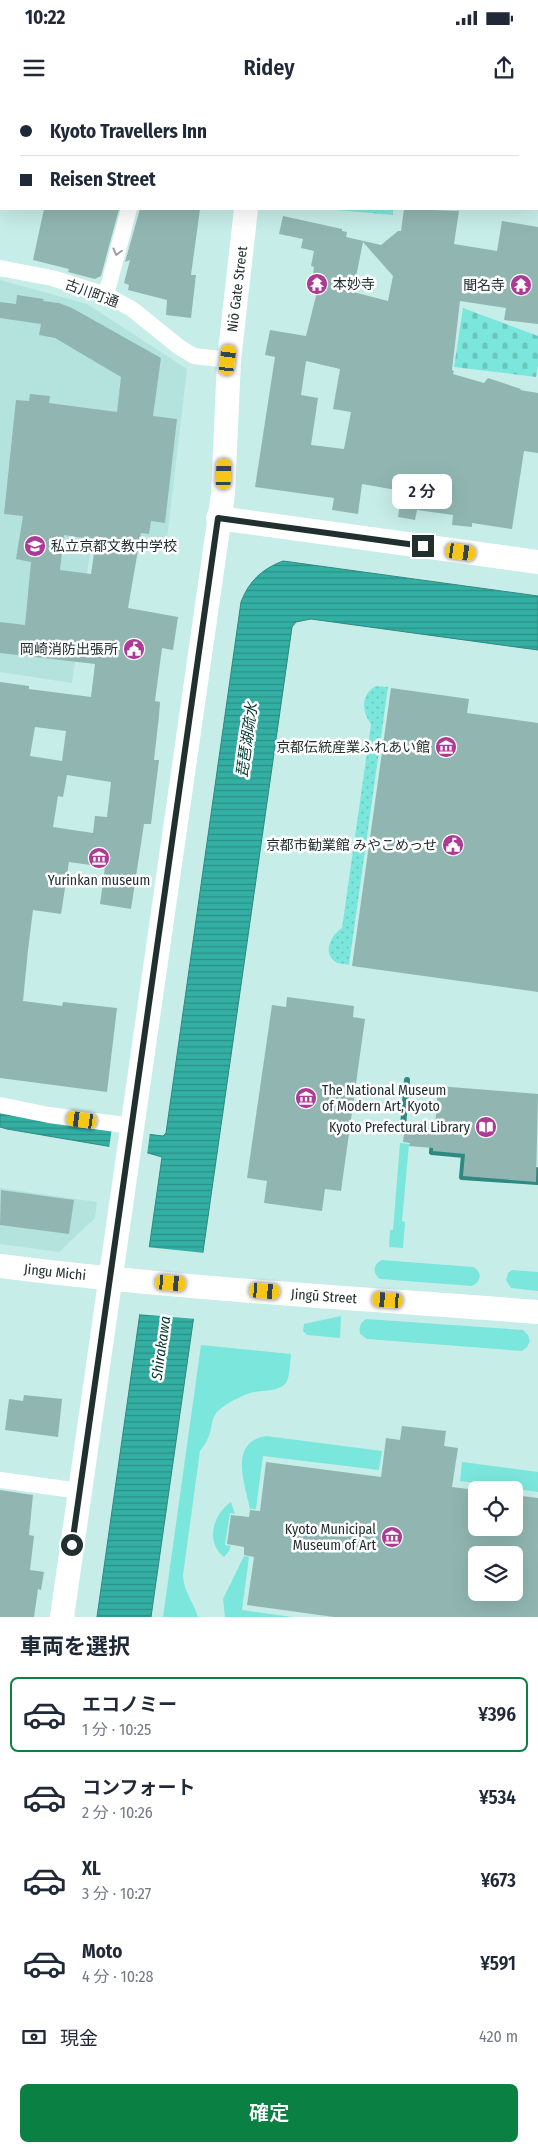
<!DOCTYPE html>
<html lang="ja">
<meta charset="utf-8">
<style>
body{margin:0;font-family:"Fira Sans Condensed","Noto Sans JP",sans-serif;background:#f2f2f3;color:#1f2937;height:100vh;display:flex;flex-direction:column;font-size:19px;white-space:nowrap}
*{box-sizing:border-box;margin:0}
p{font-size:16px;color:#747a83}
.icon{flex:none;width:28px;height:28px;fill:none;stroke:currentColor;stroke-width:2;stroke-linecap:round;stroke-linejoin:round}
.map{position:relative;height:1517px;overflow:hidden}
.sheet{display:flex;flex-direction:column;background:#fff;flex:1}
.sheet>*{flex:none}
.banner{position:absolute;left:0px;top:0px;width:539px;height:110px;box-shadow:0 5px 20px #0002;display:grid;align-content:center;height:110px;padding:0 20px;background:#fff}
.buttons{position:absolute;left:468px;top:1381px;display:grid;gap:10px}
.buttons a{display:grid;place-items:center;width:55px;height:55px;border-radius:8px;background:#fff;box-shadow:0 5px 20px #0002;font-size:25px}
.end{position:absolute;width:22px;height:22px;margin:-11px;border:6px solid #21302e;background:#fff;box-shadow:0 0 0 2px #fff}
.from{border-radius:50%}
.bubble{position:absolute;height:35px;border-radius:8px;background:#fff;box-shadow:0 5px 20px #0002;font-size:16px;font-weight:600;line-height:35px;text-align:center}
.car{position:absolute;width:15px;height:30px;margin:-15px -8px;border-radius:6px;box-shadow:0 0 4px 1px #0007;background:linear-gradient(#f5c518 24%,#345 0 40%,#f5c518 0 76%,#345 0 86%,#f5c518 0)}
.banner b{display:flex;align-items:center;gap:18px;height:48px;font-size:19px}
.banner b+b{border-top:1px solid #e0e1e3}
.banner i{width:12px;height:12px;background:#1f2937}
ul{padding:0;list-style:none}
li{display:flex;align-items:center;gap:15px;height:75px;margin:0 10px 8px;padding:0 10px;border:2px solid transparent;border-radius:8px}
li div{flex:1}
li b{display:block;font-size:19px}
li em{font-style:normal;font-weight:600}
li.selected{border-color:#0b8043}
li>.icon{width:45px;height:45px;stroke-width:1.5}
h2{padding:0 20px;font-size:22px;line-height:60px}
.pay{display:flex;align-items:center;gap:12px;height:55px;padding:0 20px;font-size:19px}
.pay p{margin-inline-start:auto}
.cta{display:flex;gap:10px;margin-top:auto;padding:10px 20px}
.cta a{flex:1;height:58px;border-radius:8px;background:#0b8043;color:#fff;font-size:20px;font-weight:600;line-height:58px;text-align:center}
.status{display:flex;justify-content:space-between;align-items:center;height:35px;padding:0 25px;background:#fff;direction:ltr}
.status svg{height:14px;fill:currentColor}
header{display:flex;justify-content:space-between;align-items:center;height:65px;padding:0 20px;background:#fff;font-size:22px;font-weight:600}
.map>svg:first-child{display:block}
</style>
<div class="status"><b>10:22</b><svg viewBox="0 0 49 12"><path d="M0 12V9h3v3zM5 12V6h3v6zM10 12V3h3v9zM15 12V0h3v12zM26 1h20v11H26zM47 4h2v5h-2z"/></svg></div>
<header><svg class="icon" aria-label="menu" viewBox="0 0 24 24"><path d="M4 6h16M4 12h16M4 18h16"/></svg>Ridey<svg class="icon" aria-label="share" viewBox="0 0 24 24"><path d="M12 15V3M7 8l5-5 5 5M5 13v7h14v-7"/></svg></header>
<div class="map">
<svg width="538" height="1517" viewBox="0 0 538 1517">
<defs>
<pattern id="cemetery-stones" width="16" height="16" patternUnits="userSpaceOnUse" patternTransform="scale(1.25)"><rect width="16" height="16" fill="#7be7dc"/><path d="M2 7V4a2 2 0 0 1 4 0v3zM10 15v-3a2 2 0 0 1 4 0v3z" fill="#6ac6bd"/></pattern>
<pattern id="garden-dots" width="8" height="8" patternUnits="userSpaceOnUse" patternTransform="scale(1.25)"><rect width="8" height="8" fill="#7be7dc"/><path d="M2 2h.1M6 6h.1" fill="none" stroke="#6ac6bd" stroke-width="1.8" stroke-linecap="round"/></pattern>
<pattern id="water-rules" width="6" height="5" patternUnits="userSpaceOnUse" patternTransform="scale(1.25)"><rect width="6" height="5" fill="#33afa4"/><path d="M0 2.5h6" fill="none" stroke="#2b8f86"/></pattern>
</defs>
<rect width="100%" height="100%" fill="#c7ede8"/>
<path fill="#b4e3dd" d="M 0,180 L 87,204 L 187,269 L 167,439 L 93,431 L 72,583 L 0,572 Z
M 0,1088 L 97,1102 L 95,1118 L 59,1152 L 0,1144 Z"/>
<path fill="#7be7dc" d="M 400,1043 L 409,1044 L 402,1121 L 405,1122 L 403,1148 L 389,1147 L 390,1130 L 393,1130 Z
M 382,1160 L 473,1167 C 483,1172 481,1182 472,1186 L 380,1179 C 372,1173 373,1164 382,1160 Z
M 512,1170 L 538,1172 L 538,1191 L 511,1188 L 506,1180 L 508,1173 Z
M 341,1216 L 340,1238 L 307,1235 L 303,1231 L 304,1224 Z
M 366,1219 L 523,1230 L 528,1235 L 530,1241 L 527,1247 L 522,1251 L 367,1239 L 360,1234 C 359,1227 360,1223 366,1219 Z
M 201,1245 L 291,1254 C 290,1262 290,1274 287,1281 C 281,1292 264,1290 254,1292 C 243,1295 228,1302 219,1310 C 210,1318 213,1328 208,1338 C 206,1343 203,1347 200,1351 L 183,1475 C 183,1490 194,1503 198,1517 L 163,1517 Z
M 266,1336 L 382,1351 L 379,1370 L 263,1356 L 256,1409 L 250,1409 C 245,1384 228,1342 266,1336 Z
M 462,1362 L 538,1372 L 538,1392 L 460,1381 Z
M 231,1402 L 235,1414 L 230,1413 L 225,1445 L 231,1446 L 229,1451 L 224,1457 C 205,1442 213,1414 231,1402 Z
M 244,1456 L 249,1457 L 242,1510 L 292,1517 L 225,1517 L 223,1499 Z"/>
<path fill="url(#cemetery-stones)" d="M 326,109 L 393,109 L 393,115 Z
M 463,208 L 538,236 L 538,266 L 536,277 L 454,267 Z"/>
<path fill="url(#garden-dots)" d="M 376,586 L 388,587 L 349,865 C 346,864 340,864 337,863 C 321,854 331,835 342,828 L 371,624 C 361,611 361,594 376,586 Z"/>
<path fill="url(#water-rules)" stroke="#2e8981" d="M 283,461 L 538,496 L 538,550 L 311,519 L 296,522 L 292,527 L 151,1517 L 97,1517 L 162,1057 L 148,1053 L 7,1029 L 0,1027 L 0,1011 L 104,1029 L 163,1036 L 166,1033 L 241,502 C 249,481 262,469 283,461 Z"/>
<path fill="#c7ede8" d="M 112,1027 L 150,1032 L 147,1055 L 109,1049 Z
M 147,1147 L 205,1153 L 196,1219 L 137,1214 Z"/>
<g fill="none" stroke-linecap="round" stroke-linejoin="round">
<path stroke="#2e8981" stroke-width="6" d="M 403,1026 L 407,980
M 433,1040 L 432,1052 L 464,1055 L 462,1077 L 537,1082 L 538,1070"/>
</g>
<path fill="#91b6b1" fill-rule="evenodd" d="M 44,109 L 119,109 L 101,176 L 95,179 L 68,172 L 69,169 L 33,160 Z
M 140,109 L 200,109 L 191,175 L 196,175 L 191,218 L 166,215 L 167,200 L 128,190 L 129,185 L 124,183 L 130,160 L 125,162 Z
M 404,109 L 459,111 L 454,144 L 497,151 L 502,121 L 538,127 L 538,224 L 504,220 L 506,208 L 460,201 L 452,270 L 454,271 L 453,274 L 484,283 L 488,278 L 521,289 L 520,290 L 538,293 L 538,353 L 524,351 L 512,429 L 472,423 L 472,427 L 452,425 L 453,415 L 417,410 L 415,420 L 398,417 L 402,391 L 362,384 L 358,414 L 332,410 L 334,398 L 255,387 L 275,257 L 265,255 L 270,230 L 306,236 L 321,176 L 313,174 L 314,167 L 311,166 L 314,151 L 301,148 L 303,139 L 279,134 L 283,116 L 342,129 L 342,131 L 347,132 L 346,137 L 381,145 L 398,131 L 401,131 ZM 363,142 L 393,176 L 388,201 L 353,192 ZM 306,261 L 340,269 L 333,309 L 351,312 L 344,349 L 311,345 L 318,298 L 301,295 Z
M 17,195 L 44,199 L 43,201 L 59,203 L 72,208 L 161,258 L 153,316 L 177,319 L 165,423 L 151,421 L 149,434 L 141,433 L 128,508 L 178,517 L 173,550 L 162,548 L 155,601 L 160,602 L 159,616 L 154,660 L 159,660 L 151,724 L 144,724 L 131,809 L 100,804 L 105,767 L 69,762 L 61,814 L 33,810 L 28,850 L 23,901 L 62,906 L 63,902 L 117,908 L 107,992 L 0,978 L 0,582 L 29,586 L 29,589 L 91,597 L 95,564 L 0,553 L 0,522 L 25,525 L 31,462 L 16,459 L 23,416 L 4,414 L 16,300 L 29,301 L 30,294 L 50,296 L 49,303 L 117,312 L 121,277 L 55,238 L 39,235 L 41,224 L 0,218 L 0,202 L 16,204 ZM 64,435 L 96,440 L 91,474 L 60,470 ZM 35,627 L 66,631 L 62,661 L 30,656 ZM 67,675 L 111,682 L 107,717 L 95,716 L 93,733 L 53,727 L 58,696 L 63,697 Z
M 391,588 L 469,599 L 467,613 L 538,623 L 538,892 L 352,866 Z
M 287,897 L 354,906 L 353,917 L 365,919 L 341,1091 L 325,1089 L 322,1111 L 264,1103 L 267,1081 L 247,1078 L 272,905 L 286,907 Z
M 438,986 L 538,994 L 536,1082 L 463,1076 L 465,1054 L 433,1051 L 433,1048 L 409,1046 L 410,1043 L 403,1042 L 405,1026 L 435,1028 Z
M 1,1090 L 74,1100 L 69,1134 L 0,1125 Z
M 24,1295 L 62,1299 L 58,1337 L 5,1330 L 9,1299 L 23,1301 Z
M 402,1326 L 446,1331 L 444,1346 L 458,1348 L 452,1387 L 476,1390 L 476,1428 L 514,1428 L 514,1395 L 538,1398 L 538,1517 L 334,1517 L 247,1505 L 254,1457 L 244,1455 L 244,1447 L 227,1444 L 231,1415 L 249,1417 L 250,1410 L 260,1411 L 266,1362 L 381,1377 L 386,1338 L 400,1340 ZM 476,1455 L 514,1455 L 514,1492 L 476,1492 Z
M 0,1390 L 33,1395 L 29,1435 L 34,1436 L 30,1470 L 44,1472 L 41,1490 L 38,1489 L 34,1517 L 0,1517 Z"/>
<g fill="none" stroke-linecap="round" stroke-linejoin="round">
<path stroke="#fff" stroke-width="16" d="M 158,1 L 158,0
M 264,1 L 265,0
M 0,168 L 52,178 L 106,195 L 132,209 L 179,247 L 194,256 L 229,260
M 106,195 L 129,109
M 0,1005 L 49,1015 L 132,1026
M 0,1380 L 80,1391"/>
<path stroke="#fff" stroke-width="24" d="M 218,418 L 538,462
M 0,1166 C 178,1189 359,1198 538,1212
M 62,1517 L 223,394 L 229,260 L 246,109"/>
<path stroke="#fff" stroke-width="26" d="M 235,0 L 240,1"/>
</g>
<defs><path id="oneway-chevron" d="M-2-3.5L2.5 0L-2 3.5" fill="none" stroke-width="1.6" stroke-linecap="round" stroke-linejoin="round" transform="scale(1.25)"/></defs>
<use stroke="#9ba2a1" href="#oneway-chevron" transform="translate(117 152) rotate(105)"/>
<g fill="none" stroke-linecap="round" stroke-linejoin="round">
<path stroke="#21302e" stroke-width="6" d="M 72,1445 L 218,418 L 423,446"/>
</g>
<defs>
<g id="temple-disc" transform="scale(1.125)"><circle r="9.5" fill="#ad3b96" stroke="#fff"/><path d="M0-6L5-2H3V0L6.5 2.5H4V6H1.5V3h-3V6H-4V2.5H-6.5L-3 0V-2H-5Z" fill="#fff"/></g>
<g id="school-disc" transform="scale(1.125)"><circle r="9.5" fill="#ad3b96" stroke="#fff"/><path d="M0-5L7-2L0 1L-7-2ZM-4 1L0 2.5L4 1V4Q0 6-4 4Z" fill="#fff"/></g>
<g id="civic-disc" transform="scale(1.125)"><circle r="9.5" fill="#ad3b96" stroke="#fff"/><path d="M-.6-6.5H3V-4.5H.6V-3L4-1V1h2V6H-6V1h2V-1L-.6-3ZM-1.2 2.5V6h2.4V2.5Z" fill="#fff"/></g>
<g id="museum-disc" transform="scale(1.125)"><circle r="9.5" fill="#ad3b96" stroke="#fff"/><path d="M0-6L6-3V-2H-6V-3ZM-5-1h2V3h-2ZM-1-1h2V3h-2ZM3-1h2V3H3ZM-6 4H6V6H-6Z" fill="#fff"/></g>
<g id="library-disc" transform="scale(1.125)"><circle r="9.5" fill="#ad3b96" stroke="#fff"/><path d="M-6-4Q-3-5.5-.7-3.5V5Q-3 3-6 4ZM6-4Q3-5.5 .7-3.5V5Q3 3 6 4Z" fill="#fff"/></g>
</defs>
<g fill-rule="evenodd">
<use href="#temple-disc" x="317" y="184"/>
<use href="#temple-disc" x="521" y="185"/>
<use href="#school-disc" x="35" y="446"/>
<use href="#civic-disc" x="134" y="549"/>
<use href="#museum-disc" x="446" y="647"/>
<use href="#civic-disc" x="453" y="745"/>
<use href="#museum-disc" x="99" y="758"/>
<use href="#museum-disc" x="306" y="998"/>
<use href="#library-disc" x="486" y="1027"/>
<use href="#museum-disc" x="392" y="1437"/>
</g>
<g text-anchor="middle" stroke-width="5" stroke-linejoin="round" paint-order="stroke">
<g font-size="14" fill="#21302e" stroke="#fff" text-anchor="end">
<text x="333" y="189" text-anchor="start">本妙寺</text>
<text x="505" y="190">聞名寺</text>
<text x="51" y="451" text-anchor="start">私立京都文教中学校</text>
<text x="118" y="554">岡崎消防出張所</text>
<text x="430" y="652">京都伝統産業ふれあい館</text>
<text x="437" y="750">京都市勧業館 みやこめっせ</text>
<text x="99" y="785" text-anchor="middle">Yurinkan museum</text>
<text x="322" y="995" text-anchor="start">The National Museum<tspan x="322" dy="16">of Modern Art, Kyoto</tspan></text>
<text x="470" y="1032">Kyoto Prefectural Library</text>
<text x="376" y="1434">Kyoto Municipal<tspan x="376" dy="16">Museum of Art</tspan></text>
</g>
<g font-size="14" fill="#21302e" stroke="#fff">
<text transform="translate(237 189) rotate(-83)" y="5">Niō Gate Street</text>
<text transform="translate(92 193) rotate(20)" y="5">古川町通</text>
<text transform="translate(55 1172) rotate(6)" y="5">Jingu Michi</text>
<text transform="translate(324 1196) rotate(4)" y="5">Jingū Street</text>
</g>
<g font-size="15" font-style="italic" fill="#003833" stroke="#fff">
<text transform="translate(247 640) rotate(-82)" y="5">琵琶湖疏水</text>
<text transform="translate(161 1248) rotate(-82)" y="5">Shirakawa</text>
</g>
</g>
</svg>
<div class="buttons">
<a><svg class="icon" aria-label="locate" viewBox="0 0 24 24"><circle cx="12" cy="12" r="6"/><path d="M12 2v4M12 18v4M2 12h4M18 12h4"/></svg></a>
<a><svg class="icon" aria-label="layers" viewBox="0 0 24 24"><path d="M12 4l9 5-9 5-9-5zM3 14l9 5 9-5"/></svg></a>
</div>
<i class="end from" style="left:72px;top:1445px"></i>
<i class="end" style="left:423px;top:446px"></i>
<div class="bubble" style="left:392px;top:374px;width:60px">2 分</div>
<i class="car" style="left:228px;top:260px;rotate:7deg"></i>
<i class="car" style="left:224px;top:374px;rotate:2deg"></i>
<i class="car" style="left:461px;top:452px;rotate:98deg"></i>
<i class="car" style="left:82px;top:1020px;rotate:278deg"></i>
<i class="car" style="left:171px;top:1183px;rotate:95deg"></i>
<i class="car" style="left:265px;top:1191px;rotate:95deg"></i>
<i class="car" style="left:388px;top:1200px;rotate:274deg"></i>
<div class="banner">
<b><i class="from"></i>Kyoto Travellers Inn</b>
<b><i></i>Reisen Street</b>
</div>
</div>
<section class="sheet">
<h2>車両を選択</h2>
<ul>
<li class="selected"><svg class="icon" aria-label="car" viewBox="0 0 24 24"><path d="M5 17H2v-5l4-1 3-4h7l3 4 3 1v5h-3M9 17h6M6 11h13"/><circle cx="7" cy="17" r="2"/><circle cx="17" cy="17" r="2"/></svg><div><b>エコノミー</b><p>1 分 · 10:25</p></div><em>¥396</em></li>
<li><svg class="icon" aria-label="car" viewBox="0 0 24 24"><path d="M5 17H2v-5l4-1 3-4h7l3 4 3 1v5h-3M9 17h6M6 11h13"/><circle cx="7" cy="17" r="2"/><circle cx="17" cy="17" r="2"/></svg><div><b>コンフォート</b><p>2 分 · 10:26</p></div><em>¥534</em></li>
<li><svg class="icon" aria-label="car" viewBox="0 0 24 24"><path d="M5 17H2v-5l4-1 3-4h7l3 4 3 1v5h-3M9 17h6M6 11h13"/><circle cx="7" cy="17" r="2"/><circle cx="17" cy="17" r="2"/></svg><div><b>XL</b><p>3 分 · 10:27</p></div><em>¥673</em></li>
<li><svg class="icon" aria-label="car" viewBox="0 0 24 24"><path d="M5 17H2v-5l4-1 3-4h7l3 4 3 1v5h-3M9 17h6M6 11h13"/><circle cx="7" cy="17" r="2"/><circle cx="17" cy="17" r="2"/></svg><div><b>Moto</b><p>4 分 · 10:28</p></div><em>¥591</em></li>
</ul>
<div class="pay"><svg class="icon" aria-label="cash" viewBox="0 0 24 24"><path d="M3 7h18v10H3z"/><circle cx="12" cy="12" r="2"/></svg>現金<p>420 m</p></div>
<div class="cta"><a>確定</a></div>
</section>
